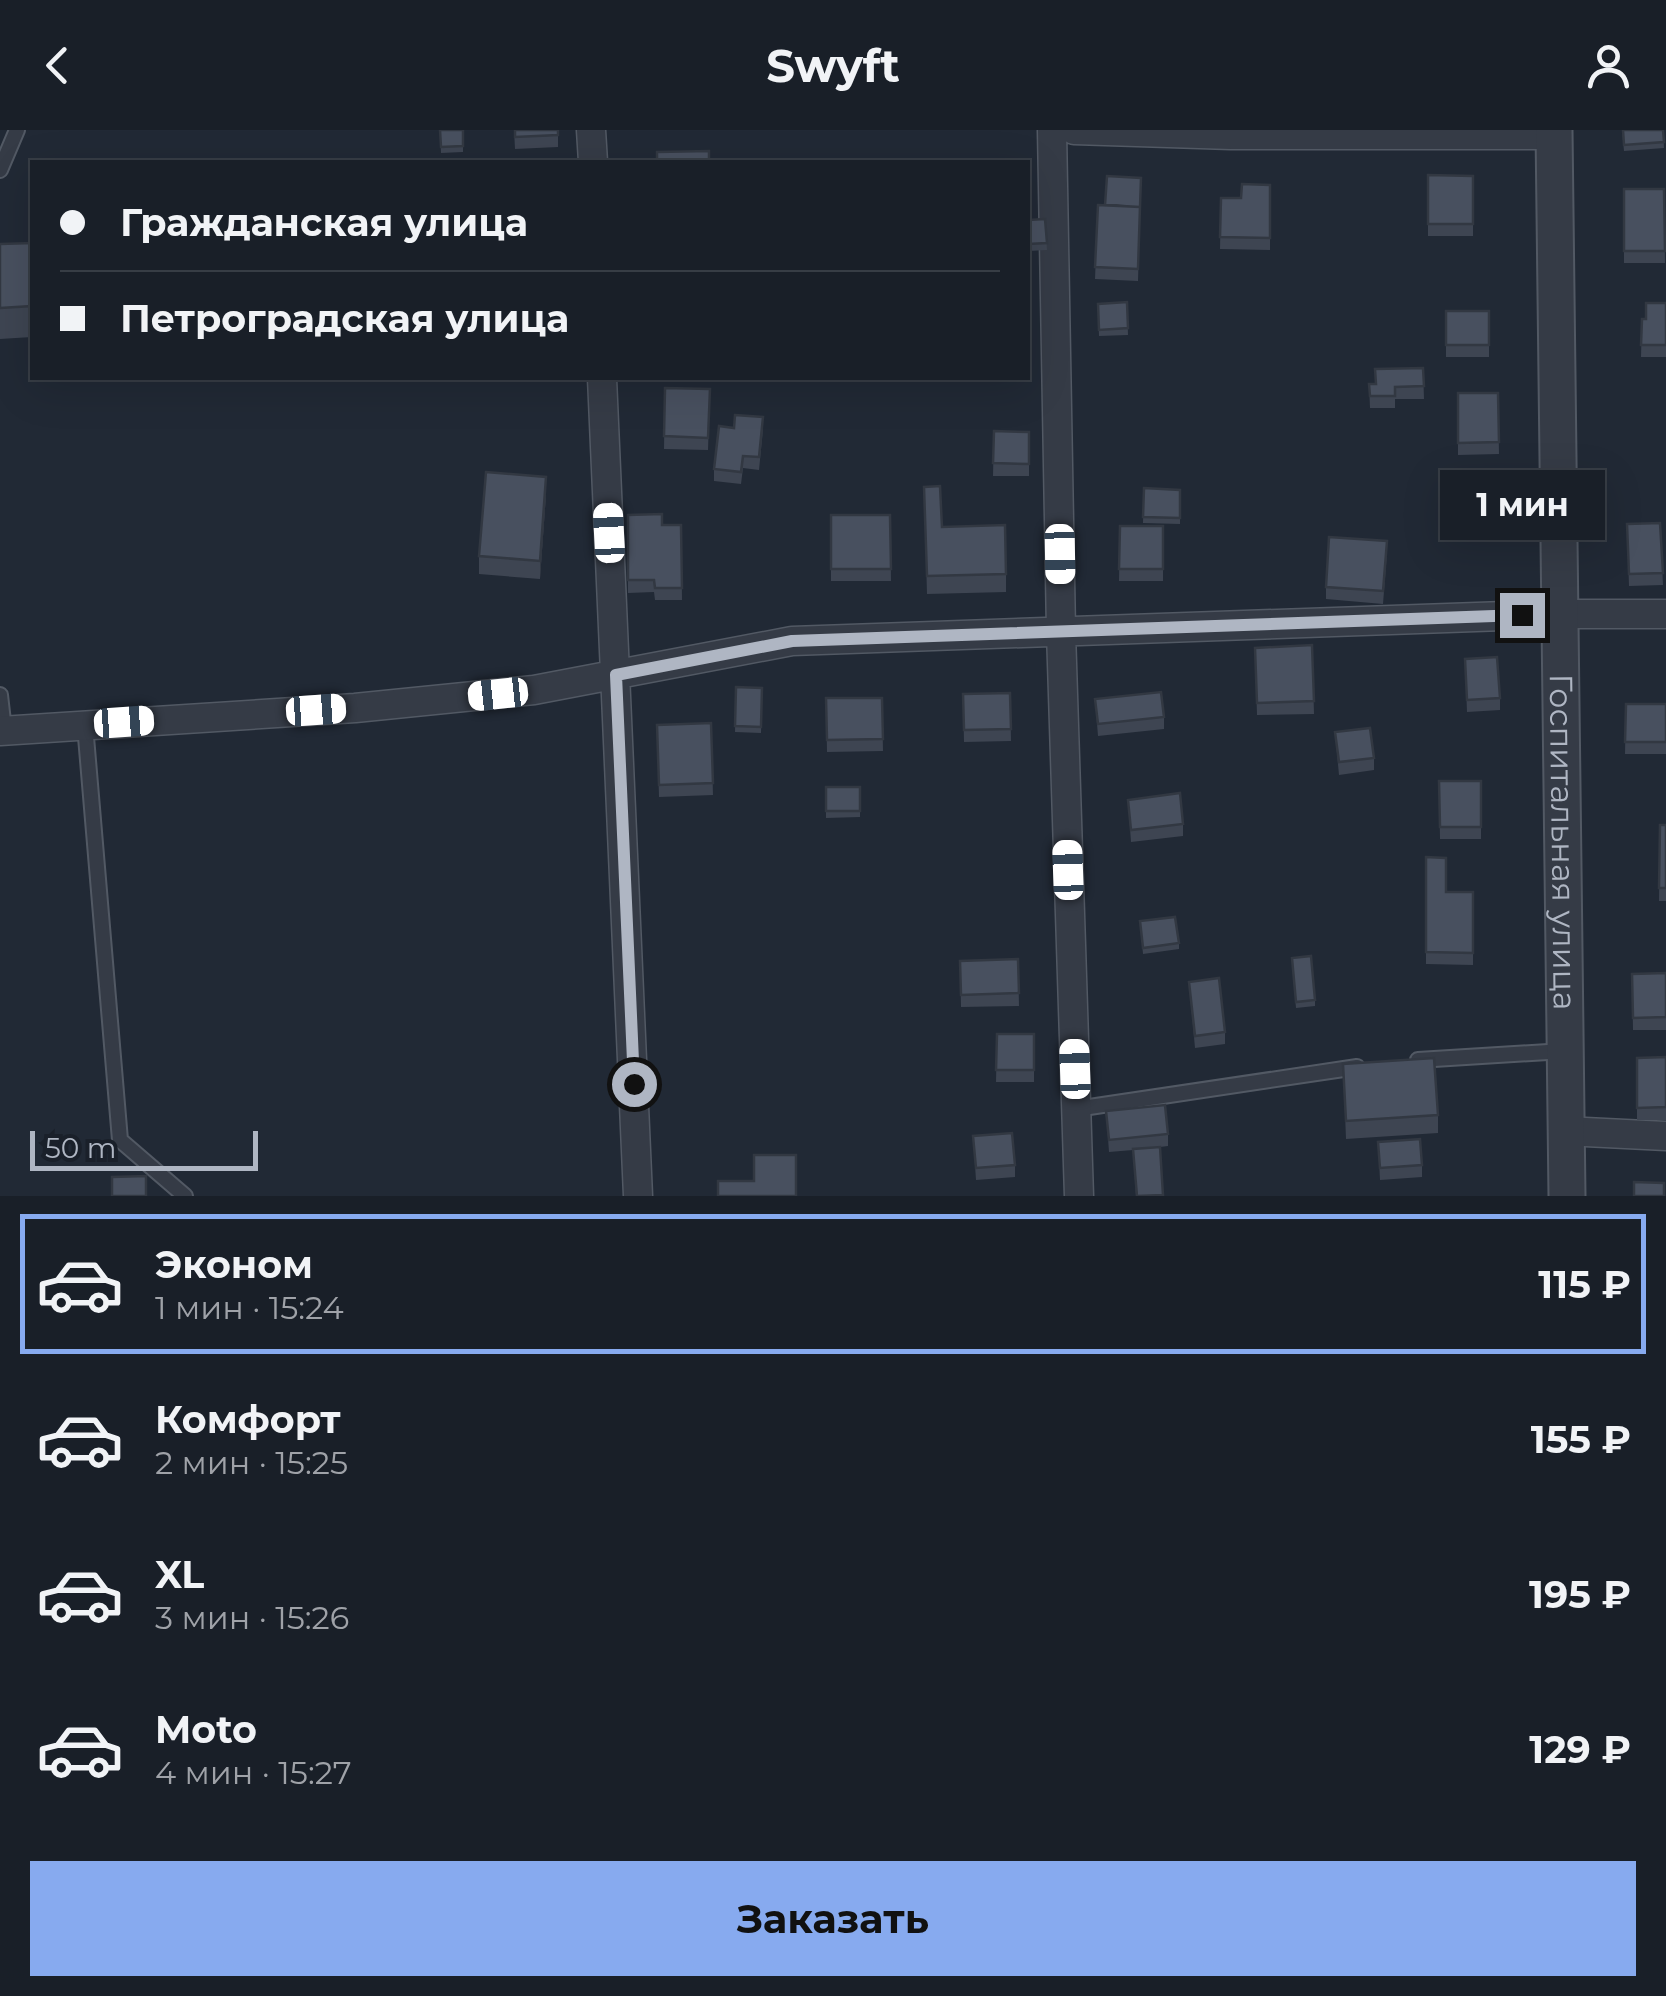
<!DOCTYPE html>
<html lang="ru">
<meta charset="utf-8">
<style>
body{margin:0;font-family:Montserrat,sans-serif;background:#222730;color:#f1f3f6;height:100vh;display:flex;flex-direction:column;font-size:38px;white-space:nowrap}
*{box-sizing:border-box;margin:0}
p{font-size:32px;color:#9fa2a8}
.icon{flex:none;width:55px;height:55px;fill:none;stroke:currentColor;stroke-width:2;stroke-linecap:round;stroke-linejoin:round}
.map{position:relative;height:1066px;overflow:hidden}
.details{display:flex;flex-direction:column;background:#191f28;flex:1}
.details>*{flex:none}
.banner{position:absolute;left:30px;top:30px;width:1000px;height:220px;border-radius:0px;box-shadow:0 10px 40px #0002,0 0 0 2px #373d45;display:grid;align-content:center;height:220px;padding:0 30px;background:#191f28}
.scale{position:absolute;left:30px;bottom:25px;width:228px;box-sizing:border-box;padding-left:10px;border:5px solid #afb6c3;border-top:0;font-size:28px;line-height:35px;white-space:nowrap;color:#afb6c3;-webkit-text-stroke:8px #1a202a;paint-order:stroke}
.end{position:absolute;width:45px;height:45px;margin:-22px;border:12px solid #afb6c3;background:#111;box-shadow:0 0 0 5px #111}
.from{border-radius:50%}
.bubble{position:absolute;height:70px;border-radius:0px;background:#191f28;box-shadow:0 10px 40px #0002,0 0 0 2px #373d45;font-size:32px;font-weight:700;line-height:70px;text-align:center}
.car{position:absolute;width:30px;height:60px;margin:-30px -15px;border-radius:12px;box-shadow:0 0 8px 2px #0007;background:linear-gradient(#fff 24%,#345 0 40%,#fff 0 76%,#345 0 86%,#fff 0)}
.banner b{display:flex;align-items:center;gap:35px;height:95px;font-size:38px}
.banner b+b{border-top:2px solid #373d45}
.banner i{width:25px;height:25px;background:#f1f3f6}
ul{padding:18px 0 0;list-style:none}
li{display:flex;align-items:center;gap:30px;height:140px;margin:0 20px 15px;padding:0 10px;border:5px solid transparent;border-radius:0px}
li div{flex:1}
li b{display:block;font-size:38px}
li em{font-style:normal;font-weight:700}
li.on{border-color:#87aaef}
li>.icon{width:90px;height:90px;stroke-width:1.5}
.action{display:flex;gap:20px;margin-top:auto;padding:20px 30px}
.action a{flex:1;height:115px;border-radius:0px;background:#87aaef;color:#111;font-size:40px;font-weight:700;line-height:115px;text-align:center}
header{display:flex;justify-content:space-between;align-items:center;height:130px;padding:0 30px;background:#191f28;font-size:45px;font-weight:700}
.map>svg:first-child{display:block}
</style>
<header><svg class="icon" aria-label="back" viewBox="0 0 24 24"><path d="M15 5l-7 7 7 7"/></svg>Swyft<svg class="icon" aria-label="person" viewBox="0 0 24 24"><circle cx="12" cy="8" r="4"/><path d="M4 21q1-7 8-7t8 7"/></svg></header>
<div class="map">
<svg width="1666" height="1066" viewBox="0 0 1666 1066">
<rect width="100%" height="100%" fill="#212935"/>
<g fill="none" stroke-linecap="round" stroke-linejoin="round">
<g stroke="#525964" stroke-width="18">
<path id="service" d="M 0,40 L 17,0
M 0,565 L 4,600
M 85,595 L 120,1010 L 185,1066
M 1418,930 L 1564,921
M 1076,979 L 1357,937"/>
</g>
<g stroke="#525964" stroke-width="31">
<path id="minor" d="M 591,0 L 593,32
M 1052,0 L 1061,502 L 1079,1066
M 1074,0 L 1231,5 L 1554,5
M 602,248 L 638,1066
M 0,601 L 355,578 L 534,560 L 792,511 L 1560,484 L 1666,484
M 1565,1001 L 1666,1006"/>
</g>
<g stroke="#525964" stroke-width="39">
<g id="tertiary">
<path id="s1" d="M 1554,0 L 1567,1066"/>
</g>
</g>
<use href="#service" stroke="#353b46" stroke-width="14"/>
<use href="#minor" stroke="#353b46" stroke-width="28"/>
<use href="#tertiary" stroke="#353b46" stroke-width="35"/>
</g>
<path fill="#3e4552" d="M 440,0 L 463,0 L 463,22 L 441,23 Z
M 514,0 L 558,0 L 558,17 L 515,19 Z
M 1622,0 L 1663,0 L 1664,18 L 1624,21 Z
M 1428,45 L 1473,46 L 1473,106 L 1428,106 Z
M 1141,48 L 1138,151 L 1095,149 L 1098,75 L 1105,75 Z
M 1270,55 L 1270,120 L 1220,119 L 1221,68 L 1241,68 Z
M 1624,59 L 1664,59 L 1665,133 L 1624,133 Z
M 1045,89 L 1047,120 L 1028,121 L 1028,90 Z
M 32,113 L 32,207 L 0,209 L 0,114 Z
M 1127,172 L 1128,205 L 1099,206 L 1098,174 Z
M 1666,173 L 1666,227 L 1641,227 L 1642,189 L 1646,189 Z
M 1446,181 L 1489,181 L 1489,227 L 1446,227 Z
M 1423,238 L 1424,269 L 1395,269 L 1395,278 L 1370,278 L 1369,254 L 1375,254 Z
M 665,258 L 710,259 L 708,320 L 664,319 Z
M 1458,263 L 1498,263 L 1499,324 L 1458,325 Z
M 763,299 L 759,340 L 743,338 L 741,354 L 714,351 L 714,339 Z
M 994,301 L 1029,302 L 1029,346 L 993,346 Z
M 924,357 L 942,397 L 1006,444 L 1006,462 L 927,464 Z
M 1144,358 L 1180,360 L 1180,394 L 1143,393 Z
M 546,365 L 540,449 L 479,444 L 479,426 Z
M 628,385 L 662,395 L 681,395 L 682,470 L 655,470 L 654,462 L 628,463 Z
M 831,385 L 890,385 L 891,451 L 831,451 Z
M 1660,393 L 1663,455 L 1629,456 L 1627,394 Z
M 1120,396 L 1163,396 L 1163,451 L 1119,451 Z
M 1387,423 L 1383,474 L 1326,469 L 1326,457 Z
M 1312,515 L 1314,584 L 1257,585 L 1255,518 Z
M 1465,529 L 1500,568 L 1500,580 L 1467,582 Z
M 736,557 L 762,558 L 761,603 L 735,602 Z
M 1010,563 L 1011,611 L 964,612 L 963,564 Z
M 826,568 L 882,568 L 883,621 L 827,622 Z
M 1095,569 L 1164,587 L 1164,599 L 1098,606 Z
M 1626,574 L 1666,574 L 1666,624 L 1625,624 Z
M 711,593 L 713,665 L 659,667 L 657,595 Z
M 1335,602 L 1374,628 L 1374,640 L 1339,645 Z
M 1439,651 L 1481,651 L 1481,709 L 1440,709 Z
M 826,657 L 860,657 L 860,687 L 826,688 Z
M 1128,670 L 1183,694 L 1183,706 L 1131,712 Z
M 1660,695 L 1666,695 L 1666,771 L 1659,771 Z
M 1426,727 L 1446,762 L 1473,762 L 1473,835 L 1426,834 Z
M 1140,791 L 1179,813 L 1179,819 L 1143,824 Z
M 1018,829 L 1019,876 L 961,877 L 960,831 Z
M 1292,834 L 1315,870 L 1315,876 L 1296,878 Z
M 1666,843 L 1666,900 L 1633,900 L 1632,844 Z
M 1189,852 L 1225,902 L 1225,914 L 1195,918 Z
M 997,904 L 1034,904 L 1034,952 L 996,952 Z
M 1666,927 L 1666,990 L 1637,990 L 1637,928 Z
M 1343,934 L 1438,985 L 1438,1003 L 1346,1009 Z
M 1106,981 L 1168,1004 L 1168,1016 L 1160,1017 L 1163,1066 L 1136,1066 L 1133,1020 L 1109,1022 Z
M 973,1006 L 1015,1035 L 1015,1047 L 976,1050 Z
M 1378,1012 L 1422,1035 L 1422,1047 L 1380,1050 Z"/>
<path fill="#323842" d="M 546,347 L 546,365 L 540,449 L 540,431 Z"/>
<path fill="#48505f" stroke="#323842" stroke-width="2.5" d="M 440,0 L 463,0 L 463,16 L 441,17 Z
M 515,0 L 558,0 L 558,5 L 515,7 Z
M 1623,0 L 1663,0 L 1664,12 L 1624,15 Z
M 709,21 L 709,32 L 657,32 L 657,22 Z
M 1428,45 L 1473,46 L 1473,94 L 1428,94 Z
M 1107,46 L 1141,48 L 1140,77 L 1105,75 Z
M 1242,54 L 1270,55 L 1270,108 L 1220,107 L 1221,68 L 1241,68 Z
M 1624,59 L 1664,59 L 1665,121 L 1624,121 Z
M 1098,75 L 1140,77 L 1138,139 L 1095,137 Z
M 1045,89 L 1047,113 L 1028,114 L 1028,90 Z
M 32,113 L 32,176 L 0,178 L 0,114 Z
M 1127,172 L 1128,198 L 1099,200 L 1098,174 Z
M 1646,173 L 1666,173 L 1666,215 L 1641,215 L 1642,189 L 1646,189 Z
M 1446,181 L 1489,181 L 1489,215 L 1446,215 Z
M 1423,238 L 1424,256 L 1395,257 L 1395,266 L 1370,266 L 1369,254 L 1376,254 L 1375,239 Z
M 665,258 L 710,259 L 708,308 L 664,306 Z
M 1458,263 L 1498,263 L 1499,312 L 1458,313 Z
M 735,285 L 763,287 L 759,327 L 743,326 L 741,342 L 714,339 L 719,296 L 734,298 Z
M 994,301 L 1029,302 L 1029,334 L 993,333 Z
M 486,342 L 546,347 L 540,431 L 479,426 Z
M 940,356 L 942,397 L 1005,395 L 1006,444 L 927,446 L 924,357 Z
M 1144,358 L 1180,360 L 1180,388 L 1143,387 Z
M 662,384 L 662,395 L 681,395 L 682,458 L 655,458 L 654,450 L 628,450 L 628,385 Z
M 831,385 L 890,385 L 891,439 L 831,439 Z
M 1660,393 L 1663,443 L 1629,444 L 1627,394 Z
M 1120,396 L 1163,396 L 1163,439 L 1119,439 Z
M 1329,407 L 1387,411 L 1383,461 L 1326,457 Z
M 1312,515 L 1314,571 L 1257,573 L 1255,518 Z
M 1497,527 L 1500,568 L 1467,570 L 1465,529 Z
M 736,557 L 762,558 L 761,597 L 735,596 Z
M 1161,562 L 1164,587 L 1098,594 L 1095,569 Z
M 1010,563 L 1011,599 L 964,600 L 963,564 Z
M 826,568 L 882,568 L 883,609 L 827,610 Z
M 1626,574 L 1666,574 L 1666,612 L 1625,612 Z
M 711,593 L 713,653 L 659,655 L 657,595 Z
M 1370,598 L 1374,628 L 1339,632 L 1335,602 Z
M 1439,651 L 1481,651 L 1481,697 L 1440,697 Z
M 826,657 L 860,657 L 860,681 L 826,681 Z
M 1180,663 L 1183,694 L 1131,700 L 1128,670 Z
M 1660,695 L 1666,695 L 1666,758 L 1659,758 Z
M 1426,727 L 1446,728 L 1446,762 L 1473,762 L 1473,823 L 1426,822 Z
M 1175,787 L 1179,813 L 1143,818 L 1140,791 Z
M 1311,826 L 1315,870 L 1296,872 L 1292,828 Z
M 1018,829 L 1019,863 L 961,865 L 960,831 Z
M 1666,843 L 1666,887 L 1633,888 L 1632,844 Z
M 1219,848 L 1225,902 L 1195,906 L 1189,852 Z
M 997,904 L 1034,904 L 1034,940 L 996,940 Z
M 1666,927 L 1666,977 L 1637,978 L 1637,928 Z
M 1434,928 L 1438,985 L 1346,991 L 1343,934 Z
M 1165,975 L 1168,1004 L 1109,1010 L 1106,981 Z
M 1012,1003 L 1015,1035 L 976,1038 L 973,1006 Z
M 1420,1009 L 1422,1035 L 1380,1038 L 1378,1012 Z
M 1160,1017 L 1163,1065 L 1137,1066 L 1133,1019 Z
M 754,1025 L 796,1025 L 796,1066 L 718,1066 L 718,1051 L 754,1051 Z
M 146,1046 L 146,1066 L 112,1066 L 112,1047 Z
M 1634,1052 L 1664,1053 L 1664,1066 L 1634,1066 Z"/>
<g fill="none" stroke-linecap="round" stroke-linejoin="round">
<path stroke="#afb6c3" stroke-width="12" d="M 634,954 L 616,545 L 792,511 L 1522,485"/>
</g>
<g text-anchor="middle" stroke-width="10" stroke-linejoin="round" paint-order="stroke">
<g font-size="32" fill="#afb6c3" stroke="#1a202a">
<text dy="11" stroke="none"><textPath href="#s1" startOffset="712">Госпитальная улица</textPath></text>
</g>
</g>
</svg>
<div class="scale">50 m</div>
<i class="end from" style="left:634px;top:954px"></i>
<i class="end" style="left:1522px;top:485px"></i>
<div class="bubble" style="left:1440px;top:340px;width:165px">1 мин</div>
<i class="car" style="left:609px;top:403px;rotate:357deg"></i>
<i class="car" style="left:1060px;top:424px;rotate:179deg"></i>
<i class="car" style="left:498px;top:564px;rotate:264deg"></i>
<i class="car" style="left:316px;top:580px;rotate:86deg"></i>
<i class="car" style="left:124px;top:592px;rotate:86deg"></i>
<i class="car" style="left:1068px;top:740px;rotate:358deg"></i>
<i class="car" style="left:1075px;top:939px;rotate:358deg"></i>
<div class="banner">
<b><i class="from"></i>Гражданская улица</b>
<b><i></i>Петроградская улица</b>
</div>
</div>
<section class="details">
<ul>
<li class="on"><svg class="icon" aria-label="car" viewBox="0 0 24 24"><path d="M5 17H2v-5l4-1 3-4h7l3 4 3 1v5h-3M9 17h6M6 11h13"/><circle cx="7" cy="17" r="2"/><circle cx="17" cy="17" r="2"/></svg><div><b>Эконом</b><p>1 мин · 15:24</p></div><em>115 ₽</em></li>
<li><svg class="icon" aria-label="car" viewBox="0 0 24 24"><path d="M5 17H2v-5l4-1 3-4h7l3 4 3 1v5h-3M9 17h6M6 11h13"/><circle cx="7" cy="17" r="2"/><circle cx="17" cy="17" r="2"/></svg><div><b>Комфорт</b><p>2 мин · 15:25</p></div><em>155 ₽</em></li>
<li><svg class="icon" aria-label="car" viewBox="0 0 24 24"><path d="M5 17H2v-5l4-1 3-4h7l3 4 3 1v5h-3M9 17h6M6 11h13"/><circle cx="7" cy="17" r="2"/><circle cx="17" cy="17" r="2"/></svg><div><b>XL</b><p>3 мин · 15:26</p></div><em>195 ₽</em></li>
<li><svg class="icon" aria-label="car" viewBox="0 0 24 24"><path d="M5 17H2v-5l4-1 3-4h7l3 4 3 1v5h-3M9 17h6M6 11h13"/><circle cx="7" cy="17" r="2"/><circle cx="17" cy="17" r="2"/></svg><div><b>Moto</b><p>4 мин · 15:27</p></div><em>129 ₽</em></li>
</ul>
<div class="action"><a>Заказать</a></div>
</section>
